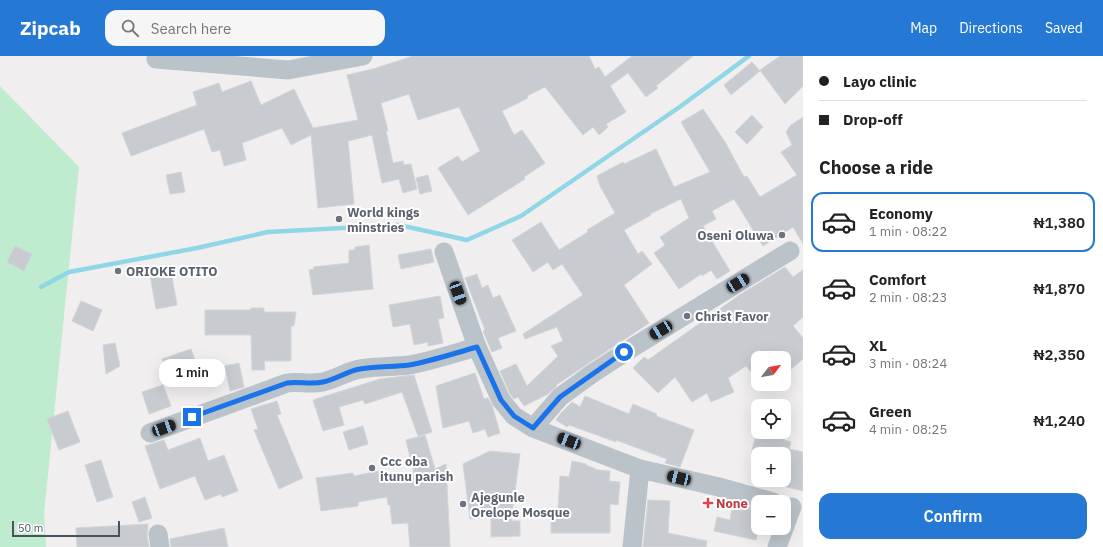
<!DOCTYPE html>
<meta charset="utf-8">
<style>
body{margin:0;font-family:"IBM Plex Sans",sans-serif;background:#f6f6f6;color:#222;height:100vh;display:flex;flex-direction:column;font-size:15px;white-space:nowrap}
*{box-sizing:border-box;margin:0}
p{font-size:13px;color:#767676}
.icon{flex:none;width:22px;height:22px;fill:none;stroke:currentColor;stroke-width:2;stroke-linecap:round;stroke-linejoin:round}
.map{position:relative;flex:1;overflow:hidden}
.side{display:flex;flex-direction:column;background:#fff;width:300px}
.side>*{flex:none}
.hud{display:grid;align-content:center;height:88px;padding:0 16px;background:#fff}
.needle{width:26px;rotate:59deg}
.controls{position:absolute;left:751px;top:295px;display:grid;gap:8px}
.controls a{display:grid;place-items:center;width:40px;height:40px;border-radius:8px;background:#fff;box-shadow:0 4px 16px #0002;font-size:20px}
.scale{position:absolute;left:12px;bottom:10px;width:108px;box-sizing:border-box;padding-left:4px;border:2px solid #47525a;border-top:0;font-size:11px;line-height:14px;white-space:nowrap;color:#47525a;-webkit-text-stroke:3px #fff;paint-order:stroke}
.end{position:absolute;width:18px;height:18px;margin:-9px;border:5px solid #1a73e8;background:#fff;box-shadow:0 0 0 2px #fff}
.from{border-radius:50%}
.bubble{position:absolute;height:28px;border-radius:12px;background:#fff;box-shadow:0 4px 16px #0002;font-size:13px;font-weight:600;line-height:28px;text-align:center}
.car{position:absolute;width:12px;height:24px;margin:-12px -6px;border-radius:5px;box-shadow:0 0 3px 1px #0007;background:linear-gradient(#222 24%,#8ab4d8 0 40%,#222 0 76%,#8ab4d8 0 86%,#222 0)}
.hud b{display:flex;align-items:center;gap:14px;height:38px;font-size:15px}
.hud b+b{border-top:1px solid #e0e0e0}
.hud i{width:10px;height:10px;background:#222}
ul{padding:0;list-style:none}
li{display:flex;align-items:center;gap:12px;height:60px;margin:0 8px 6px;padding:0 8px;border:2px solid transparent;border-radius:12px}
li div{flex:1}
li b{display:block;font-size:15px}
li em{font-style:normal;font-weight:600}
li.on{border-color:#2578d3}
li>.icon{width:36px;height:36px;stroke-width:1.5}
h2{padding:0 16px;font-size:18px;line-height:48px}
.action{display:flex;gap:8px;margin-top:auto;padding:8px 16px}
.action a{flex:1;height:46px;border-radius:12px;background:#2578d3;color:#fff;font-size:16px;font-weight:600;line-height:46px;text-align:center}
header{display:flex;align-items:center;gap:24px;box-sizing:border-box;height:56px;padding:0 20px;background:#2578d3;color:#fff}
header strong{font-size:19px}
nav{display:flex;gap:22px;margin-inline-start:auto;font-size:14px}
.search{width:280px;height:36px;background:#f6f6f6;display:flex;align-items:center;gap:10px;box-sizing:border-box;padding:0 14px;border-radius:12px;color:#767676;font-size:15px}
main{display:flex;flex:1;min-height:0}
.map>svg:first-child{display:block}
</style>
<header>
<strong>Zipcab</strong>
<div class="search"><svg class="icon" aria-label="search" viewBox="0 0 24 24"><circle cx="10" cy="10" r="6"/><path d="M15 15l6 6"/></svg>Search here</div>
<nav><a>Map</a><a>Directions</a><a>Saved</a></nav>
</header>
<main>
<div class="map">
<svg width="803" height="491" viewBox="0 0 803 491">
<rect width="100%" height="100%" fill="#f0eeee"/>
<path fill="#bfebce" d="M 0,30 L 79,111 L 44,458 L 46,491 L 0,491 Z"/>
<g fill="none" stroke-linecap="round" stroke-linejoin="round">
<path stroke="#8fd7e6" stroke-width="4.5" d="M 41,231 L 69,216 L 197,192 L 268,176 L 399,169 L 467,184 L 521,160 L 681,50 L 749,0"/>
</g>
<path fill="#c8cbd0" stroke="#d2d4d9" d="M 413,0 L 589,0 L 595,13 L 599,11 L 605,21 L 632,0 L 693,0 L 656,30 L 658,32 L 646,41 L 628,17 L 610,30 L 626,56 L 606,68 L 608,71 L 599,79 L 593,71 L 583,79 L 545,31 L 527,40 L 528,42 L 502,55 L 514,79 L 522,74 L 545,107 L 524,121 L 525,123 L 468,159 L 438,112 L 458,100 L 462,106 L 480,95 L 459,51 L 418,64 L 409,38 L 381,47 L 388,75 L 386,75 L 393,107 L 403,105 L 404,109 L 411,108 L 417,133 L 403,137 L 399,123 L 382,127 L 372,79 L 348,85 L 354,148 L 318,152 L 311,79 L 291,89 L 282,72 L 242,87 L 246,104 L 224,110 L 220,94 L 212,96 L 204,73 L 131,100 L 122,77 L 197,49 L 193,36 L 219,27 L 222,36 L 251,25 L 261,49 L 294,33 L 313,72 L 358,64 L 347,19 L 373,13 Z
M 780,0 L 803,0 L 803,30 L 785,48 L 760,14 Z
M 752,6 L 760,15 L 731,39 L 724,29 Z
M 703,53 L 725,86 L 744,121 L 747,120 L 760,141 L 797,119 L 781,96 L 792,89 L 786,76 L 791,69 L 803,61 L 803,188 L 793,171 L 763,190 L 734,143 L 712,155 L 716,163 L 703,170 L 730,215 L 717,223 L 711,214 L 702,220 L 701,218 L 679,233 L 654,197 L 665,189 L 660,181 L 689,162 L 681,143 L 650,158 L 651,159 L 624,174 L 638,198 L 642,195 L 652,208 L 624,229 L 649,267 L 556,329 L 557,330 L 548,338 L 524,350 L 518,341 L 514,343 L 510,338 L 500,315 L 516,308 L 527,330 L 558,300 L 551,290 L 563,285 L 557,271 L 525,283 L 523,278 L 583,239 L 562,208 L 553,214 L 548,206 L 533,216 L 512,184 L 541,166 L 559,194 L 588,176 L 587,174 L 615,157 L 600,130 L 597,120 L 623,106 L 624,108 L 656,93 L 674,131 L 710,116 L 681,66 Z
M 752,59 L 763,71 L 747,88 L 735,76 Z
M 181,116 L 185,136 L 170,138 L 166,119 Z
M 428,119 L 432,135 L 420,138 L 416,122 Z
M 369,189 L 373,233 L 313,239 L 309,214 L 314,213 L 313,211 L 349,207 L 349,194 L 355,194 L 355,191 Z
M 15,190 L 32,198 L 24,215 L 7,206 Z
M 431,193 L 434,206 L 401,213 L 398,199 Z
M 785,211 L 793,221 L 803,214 L 803,261 L 793,270 L 803,282 L 803,303 L 784,319 L 784,302 L 758,302 L 758,324 L 746,310 L 728,322 L 734,336 L 711,346 L 707,337 L 692,346 L 675,321 L 658,337 L 633,312 L 644,301 L 648,304 L 741,238 Z
M 171,215 L 177,249 L 156,253 L 150,219 Z
M 477,218 L 482,232 L 488,229 L 493,242 L 500,239 L 516,275 L 498,282 L 502,292 L 492,296 L 483,275 L 485,274 L 465,222 Z
M 440,240 L 444,262 L 438,263 L 443,287 L 428,290 L 428,286 L 414,289 L 410,268 L 393,271 L 389,249 Z
M 81,245 L 102,254 L 93,275 L 72,265 Z
M 251,252 L 264,252 L 264,256 L 296,256 L 294,270 L 291,270 L 291,305 L 264,305 L 265,314 L 252,314 L 251,279 L 205,279 L 205,254 L 251,254 Z
M 115,287 L 120,310 L 106,318 L 103,289 Z
M 191,293 L 200,319 L 171,329 L 162,303 Z
M 239,307 L 244,331 L 230,335 L 225,310 Z
M 475,317 L 484,343 L 488,342 L 492,349 L 500,377 L 488,381 L 485,373 L 473,377 L 469,365 L 443,372 L 436,330 Z
M 414,319 L 432,376 L 418,380 L 402,336 L 365,348 L 363,344 L 339,351 L 344,369 L 323,375 L 313,344 L 380,323 Z
M 163,329 L 171,350 L 149,358 L 142,336 Z
M 585,340 L 629,358 L 633,348 L 657,358 L 656,360 L 694,374 L 680,411 L 665,407 L 667,403 L 616,384 L 616,386 L 569,369 L 567,371 L 556,364 L 561,357 L 572,346 L 580,351 Z
M 277,345 L 281,358 L 277,359 L 303,422 L 279,433 L 254,374 L 258,373 L 251,353 Z
M 68,355 L 80,386 L 59,394 L 47,363 Z
M 363,370 L 368,388 L 349,394 L 343,376 Z
M 757,376 L 785,376 L 784,384 L 791,386 L 789,393 L 803,396 L 803,435 L 783,430 L 784,426 L 784,398 L 751,398 Z
M 425,379 L 435,413 L 446,408 L 450,491 L 410,491 L 408,467 L 392,468 L 390,449 L 388,449 L 387,441 L 358,446 L 358,450 L 321,455 L 316,422 L 353,417 L 354,420 L 379,415 L 380,420 L 414,417 L 406,384 Z
M 200,382 L 208,405 L 224,399 L 238,435 L 222,441 L 221,438 L 205,444 L 195,420 L 160,433 L 145,390 L 164,384 L 168,394 Z
M 490,395 L 520,398 L 511,465 L 520,465 L 520,480 L 491,481 L 491,461 L 470,463 L 463,408 Z
M 101,404 L 113,441 L 97,446 L 85,409 Z
M 572,405 L 586,408 L 586,409 L 598,414 L 610,415 L 609,425 L 620,426 L 618,449 L 610,448 L 610,477 L 551,477 L 551,454 L 558,454 L 560,420 L 569,421 Z
M 145,441 L 152,462 L 139,466 L 132,446 Z
M 648,444 L 670,445 L 668,477 L 707,485 L 706,491 L 643,491 Z
M 733,446 L 758,453 L 758,476 L 756,484 L 714,475 L 717,461 L 730,464 Z
M 148,468 L 147,480 L 149,491 L 77,491 L 76,472 Z
M 224,472 L 228,491 L 171,491 L 170,483 Z"/>
<g fill="none" stroke-linecap="round" stroke-linejoin="round">
<path stroke="#bac3ca" stroke-width="19" d="M 156,3 L 288,14 L 363,0
M 444,196 L 477,291 L 501,344 L 514,360 L 533,372 L 640,413 L 719,431 L 773,446
M 533,372 L 560,341 L 593,317 L 635,290 L 790,195
M 150,377 L 287,327 C 299,325 311,329 323,326 C 337,323 347,315 360,313 C 377,310 393,311 409,309 C 432,305 455,297 477,291
M 158,478 L 160,491
M 632,491 L 640,413
M 777,491 L 792,451"/>
</g>
<g fill="none" stroke-linecap="round" stroke-linejoin="round">
<path stroke="#1a73e8" stroke-width="5" d="M 192,361 L 287,327 C 299,325 311,329 323,326 C 337,323 347,315 360,313 C 377,310 393,311 409,309 C 432,305 455,297 477,291 L 501,344 L 514,360 L 533,372 L 560,341 L 624,296"/>
</g>
<g fill="#6b7280" stroke="#fff" stroke-width="1.5">
<circle cx="339" cy="163" r="4"/>
<circle cx="782" cy="179" r="4"/>
<circle cx="118" cy="215" r="4"/>
<circle cx="687" cy="260" r="4"/>
<circle cx="372" cy="412" r="4"/>
<circle cx="463" cy="448" r="4"/>
</g>
<path fill="#e0444e" stroke="#fff" stroke-width="1.5" d="M706 441h4v4h4v4h-4v4h-4v-4h-4v-4h4z"/>
<g text-anchor="middle" stroke-width="4" stroke-linejoin="round" paint-order="stroke">
<g font-size="13" font-weight="bold" fill="#5b616d" stroke="#fff" text-anchor="start">
<text x="347" y="161">World kings<tspan x="347" dy="15">minstries</tspan></text>
<text x="774" y="184" text-anchor="end">Oseni Oluwa</text>
<text x="126" y="220">ORIOKE OTITO</text>
<text x="695" y="265">Christ Favor</text>
<text x="380" y="410">Ccc oba<tspan x="380" dy="15">itunu parish</tspan></text>
<text x="471" y="446">Ajegunle<tspan x="471" dy="15">Orelope Mosque</tspan></text>
</g>
<g font-size="13" font-weight="bold" fill="#be3a42" stroke="#fff" text-anchor="start">
<text x="716" y="452">None</text>
</g>
</g>
</svg>
<div class="controls">
<a><svg class="needle" viewBox="-14 -14 28 28"><path d="M0-13l5 13h-10z" fill="#e53935"/><path d="M0 13l5-13h-10z" fill="#767676"/></svg></a>
<a><svg class="icon" aria-label="locate" viewBox="0 0 24 24"><circle cx="12" cy="12" r="6"/><path d="M12 2v4M12 18v4M2 12h4M18 12h4"/></svg></a>
<a>+</a>
<a>−</a>
</div>
<div class="scale">50 m</div>
<i class="end from" style="left:624px;top:296px"></i>
<i class="end" style="left:192px;top:361px"></i>
<div class="bubble" style="left:159px;top:303px;width:66px">1 min</div>
<i class="car" style="left:738px;top:227px;rotate:59deg"></i>
<i class="car" style="left:458px;top:237px;rotate:160deg"></i>
<i class="car" style="left:661px;top:274px;rotate:239deg"></i>
<i class="car" style="left:164px;top:372px;rotate:70deg"></i>
<i class="car" style="left:569px;top:385px;rotate:291deg"></i>
<i class="car" style="left:679px;top:422px;rotate:283deg"></i>
</div>
<section class="side">
<div class="hud">
<b><i class="from"></i>Layo clinic</b>
<b><i></i>Drop-off</b>
</div>
<h2>Choose a ride</h2>
<ul>
<li class="on"><svg class="icon" aria-label="car" viewBox="0 0 24 24"><path d="M5 17H2v-5l4-1 3-4h7l3 4 3 1v5h-3M9 17h6M6 11h13"/><circle cx="7" cy="17" r="2"/><circle cx="17" cy="17" r="2"/></svg><div><b>Economy</b><p>1 min · 08:22</p></div><em>₦1,380</em></li>
<li><svg class="icon" aria-label="car" viewBox="0 0 24 24"><path d="M5 17H2v-5l4-1 3-4h7l3 4 3 1v5h-3M9 17h6M6 11h13"/><circle cx="7" cy="17" r="2"/><circle cx="17" cy="17" r="2"/></svg><div><b>Comfort</b><p>2 min · 08:23</p></div><em>₦1,870</em></li>
<li><svg class="icon" aria-label="car" viewBox="0 0 24 24"><path d="M5 17H2v-5l4-1 3-4h7l3 4 3 1v5h-3M9 17h6M6 11h13"/><circle cx="7" cy="17" r="2"/><circle cx="17" cy="17" r="2"/></svg><div><b>XL</b><p>3 min · 08:24</p></div><em>₦2,350</em></li>
<li><svg class="icon" aria-label="car" viewBox="0 0 24 24"><path d="M5 17H2v-5l4-1 3-4h7l3 4 3 1v5h-3M9 17h6M6 11h13"/><circle cx="7" cy="17" r="2"/><circle cx="17" cy="17" r="2"/></svg><div><b>Green</b><p>4 min · 08:25</p></div><em>₦1,240</em></li>
</ul>
<div class="action"><a>Confirm</a></div>
</section>
</main>
